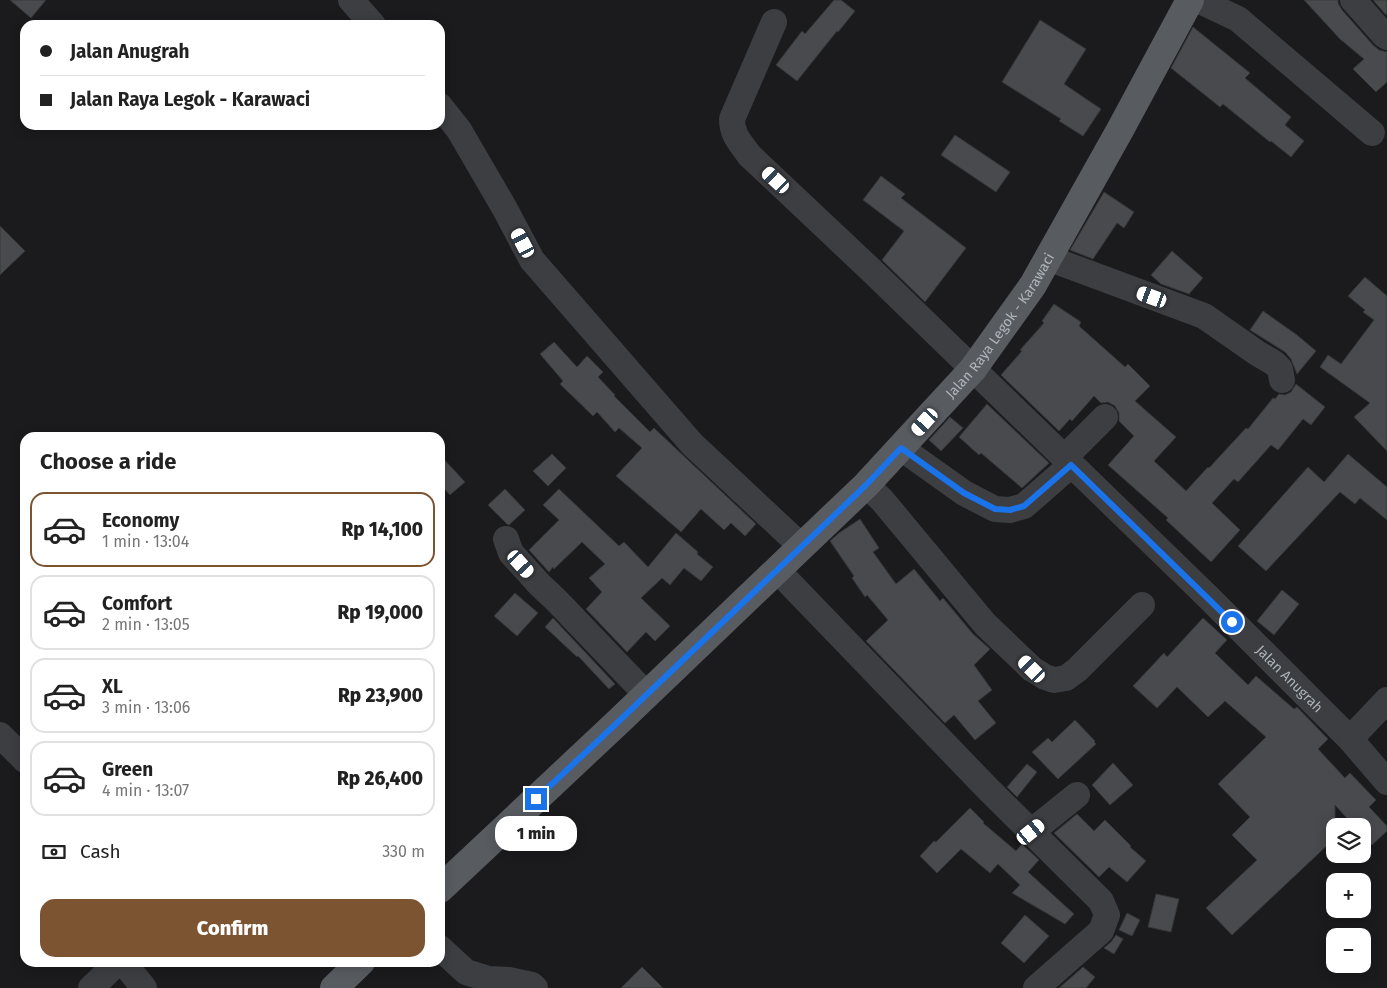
<!DOCTYPE html>
<meta charset="utf-8">
<style>
body{margin:0;font-family:"Fira Sans",sans-serif;background:#f2f2f2;color:#222;height:100vh;display:flex;flex-direction:column;font-size:19px;white-space:nowrap}
*{box-sizing:border-box;margin:0}
p{font-size:16px;color:#767676}
.icon{flex:none;width:28px;height:28px;fill:none;stroke:currentColor;stroke-width:2;stroke-linecap:round;stroke-linejoin:round}
.map{position:relative;flex:1;overflow:hidden}
.drawer{position:absolute;left:20px;top:432px;width:425px;height:535px;display:flex;flex-direction:column;background:#fff;border-radius:15px;box-shadow:0 2px 12px #0003}
.drawer>*{flex:none}
.banner{position:absolute;left:20px;top:20px;width:425px;height:110px;border-radius:15px;box-shadow:0 2px 12px #0003;display:grid;align-content:center;height:110px;padding:0 20px;background:#fff}
.fabs{position:absolute;left:1326px;top:818px;display:grid;gap:10px}
.fabs a{display:grid;place-items:center;width:45px;height:45px;border-radius:10px;background:#fff;box-shadow:0 2px 12px #0003;font-size:25px}
.end{position:absolute;width:22px;height:22px;margin:-11px;border:6px solid #1a73e8;background:#fff;box-shadow:0 0 0 2px #fff}
.from{border-radius:50%}
.bubble{position:absolute;height:35px;border-radius:15px;background:#fff;box-shadow:0 2px 12px #0003;font-size:16px;font-weight:800;line-height:35px;text-align:center}
.car{position:absolute;width:15px;height:30px;margin:-15px -8px;border-radius:6px;box-shadow:0 0 4px 1px #0007;background:linear-gradient(#fff 24%,#345 0 40%,#fff 0 76%,#345 0 86%,#fff 0)}
.banner b{display:flex;align-items:center;gap:18px;height:48px;font-size:19px}
.banner b+b{border-top:1px solid #e0e0e0}
.banner i{width:12px;height:12px;background:#222}
ul{padding:0;list-style:none}
li{display:flex;align-items:center;gap:15px;height:75px;margin:0 10px 8px;padding:0 10px;border:2px solid #e0e0e0;border-radius:15px}
li div{flex:1}
li b{display:block;font-size:19px}
li em{font-style:normal;font-weight:800}
li.on{border-color:#7c5432}
li>.icon{width:45px;height:45px;stroke-width:1.5}
h2{padding:0 20px;font-size:22px;line-height:60px}
.pay{display:flex;align-items:center;gap:12px;height:55px;padding:0 20px;font-size:19px}
.pay p{margin-inline-start:auto}
.cta{display:flex;gap:10px;margin-top:auto;padding:10px 20px}
.cta a{flex:1;height:58px;border-radius:15px;background:#7c5432;color:#fff;font-size:20px;font-weight:800;line-height:58px;text-align:center}
.map>svg:first-child{display:block}
</style>
<div class="map">
<svg width="1387" height="988" viewBox="0 0 1387 988">
<rect width="100%" height="100%" fill="#1b1b1d"/>
<path fill="#484a4d" stroke="#353639" d="M 10,0 L 46,0 L 31,18 Z
M 834,0 L 841,0 L 855,11 L 838,32 L 837,31 L 797,81 L 776,65 L 802,31 L 805,34 Z
M 1304,0 L 1338,0 L 1338,3 L 1342,10 L 1373,45 L 1379,50 L 1387,52 L 1387,82 L 1376,92 L 1353,69 L 1364,59 L 1340,39 Z
M 1373,0 L 1387,0 L 1387,13 L 1386,15 Z
M 1040,20 L 1086,49 L 1064,84 L 1101,109 L 1083,136 L 1059,121 L 1061,119 L 1002,82 Z
M 1193,27 L 1250,73 L 1245,78 L 1291,117 L 1285,125 L 1304,141 L 1291,157 L 1271,141 L 1270,142 L 1223,104 L 1220,107 L 1171,68 Z
M 955,135 L 1010,172 L 996,192 L 941,155 Z
M 881,176 L 905,194 L 901,198 L 966,248 L 925,302 L 882,260 L 904,231 L 863,200 Z
M 1104,192 L 1134,212 L 1124,228 L 1117,223 L 1093,259 L 1070,250 Z
M 0,226 L 25,251 L 0,275 Z
M 1172,251 L 1203,278 L 1189,294 L 1161,284 L 1151,275 Z
M 1365,277 L 1387,296 L 1387,451 L 1354,417 L 1370,403 L 1320,367 L 1328,355 L 1341,364 L 1374,320 L 1363,312 L 1365,310 L 1348,296 Z
M 1054,304 L 1081,322 L 1079,326 L 1125,367 L 1128,364 L 1150,386 L 1135,401 L 1176,437 L 1154,461 L 1186,491 L 1208,467 L 1209,468 L 1246,428 L 1248,429 L 1273,398 L 1275,399 L 1279,394 L 1285,395 L 1291,392 L 1296,384 L 1325,407 L 1311,425 L 1303,419 L 1278,450 L 1271,445 L 1238,482 L 1234,479 L 1212,503 L 1240,530 L 1211,562 L 1166,520 L 1168,518 L 1108,465 L 1134,436 L 1119,421 L 1119,413 L 1115,406 L 1108,402 L 1101,403 L 1094,396 L 1072,421 L 1070,419 L 1059,431 L 1001,375 L 1022,351 L 1020,350 L 1044,323 L 1042,321 Z
M 1263,311 L 1297,335 L 1316,351 L 1297,374 L 1291,359 L 1285,352 L 1250,330 Z
M 554,342 L 577,367 L 587,356 L 603,372 L 598,377 L 615,395 L 614,396 L 650,432 L 654,428 L 756,524 L 745,536 L 731,523 L 724,530 L 701,509 L 681,532 L 616,476 L 642,448 L 619,428 L 615,432 L 597,412 L 593,416 L 560,384 L 563,381 L 540,354 Z
M 987,404 L 1049,463 L 1022,488 L 981,453 L 979,455 L 959,437 Z
M 950,417 L 963,428 L 941,451 L 929,440 Z
M 552,454 L 566,468 L 548,486 L 533,471 Z
M 1348,454 L 1387,487 L 1387,520 L 1360,498 L 1355,504 L 1340,492 L 1266,571 L 1238,546 L 1308,467 L 1324,482 Z
M 440,455 L 465,482 L 450,495 L 440,484 Z
M 505,489 L 525,510 L 509,525 L 507,524 L 488,505 Z
M 559,489 L 619,546 L 624,542 L 648,567 L 676,533 L 698,552 L 697,554 L 713,567 L 701,581 L 684,568 L 670,585 L 662,578 L 641,598 L 670,626 L 655,641 L 646,632 L 627,652 L 586,609 L 602,592 L 589,578 L 605,564 L 582,542 L 554,569 L 553,567 L 549,572 L 529,550 L 559,520 L 543,505 Z
M 860,519 L 879,548 L 873,552 L 896,584 L 914,569 L 940,601 L 943,598 L 973,634 L 990,649 L 974,665 L 992,690 L 978,701 L 996,723 L 975,740 L 954,715 L 945,723 L 866,641 L 888,620 L 867,595 L 865,597 L 852,578 L 854,576 L 830,541 L 839,533 Z
M 1282,590 L 1299,604 L 1274,635 L 1257,621 Z
M 515,593 L 538,613 L 517,636 L 494,616 Z
M 553,618 L 615,684 L 609,689 L 578,656 L 577,657 L 545,627 Z
M 1203,618 L 1227,640 L 1215,653 L 1248,685 L 1256,676 L 1294,709 L 1297,707 L 1328,739 L 1318,749 L 1345,778 L 1350,773 L 1376,800 L 1369,807 L 1387,826 L 1387,831 L 1372,845 L 1362,835 L 1362,826 L 1354,826 L 1335,805 L 1335,838 L 1232,935 L 1206,908 L 1257,860 L 1232,835 L 1250,817 L 1218,784 L 1266,737 L 1225,701 L 1208,717 L 1177,687 L 1157,708 L 1133,686 L 1164,653 L 1167,657 Z
M 1075,720 L 1095,741 L 1094,742 L 1096,744 L 1058,779 L 1032,752 L 1048,738 L 1052,742 Z
M 1113,763 L 1133,785 L 1110,805 L 1092,785 Z
M 1027,764 L 1037,772 L 1017,797 L 1007,787 Z
M 970,808 L 984,822 L 983,823 L 1016,851 L 1022,844 L 1039,860 L 1028,872 L 1074,914 L 1065,924 L 1012,893 L 1020,885 L 998,864 L 990,873 L 961,849 L 937,873 L 920,856 L 934,841 L 936,842 Z
M 1077,814 L 1094,831 L 1105,820 L 1131,846 L 1130,847 L 1146,861 L 1127,882 L 1109,867 L 1099,877 L 1054,833 Z
M 1156,894 L 1179,899 L 1171,932 L 1148,927 Z
M 1127,913 L 1140,920 L 1132,936 L 1119,930 Z
M 1025,915 L 1049,936 L 1024,963 L 1001,943 Z
M 1116,935 L 1123,939 L 1114,954 L 1104,948 L 1111,942 Z
M 642,967 L 663,988 L 621,988 Z
M 1083,967 L 1095,977 L 1086,988 L 1059,988 Z"/>
<g fill="none" stroke-linecap="round" stroke-linejoin="round">
<g stroke="#3c3e42" stroke-width="26">
<path d="M 351,0 L 373,25"/>
<path d="M 1198,0 L 1238,19 L 1372,133"/>
<path d="M 1353,0 L 1384,35 L 1387,37"/>
<path id="s1" d="M 774,22 L 732,119 C 732,135 740,142 749,155 L 871,270 L 1206,595 L 1350,739 L 1387,782"/>
<path d="M 440,106 L 459,130 L 505,209 L 532,260 L 692,444 L 801,546"/>
<path d="M 1048,258 L 1204,316 L 1257,353 L 1274,363 L 1280,369 L 1282,380"/>
<path d="M 901,448 L 964,493 L 995,509 L 1010,510 L 1024,506 L 1071,465"/>
<path d="M 1064,458 L 1105,417"/>
<path d="M 866,485 L 882,500 L 985,624 L 1032,669 L 1045,677 L 1054,680 L 1066,678 L 1077,670 L 1142,605"/>
<path d="M 506,539 L 511,553 L 540,585 L 556,600 L 647,695"/>
<path d="M 777,570 L 987,788 L 1101,901 L 1107,915 L 1101,931 L 1036,988"/>
<path d="M 0,735 L 25,760"/>
<path d="M 1350,739 L 1387,700"/>
<path d="M 1031,832 L 1077,795"/>
<path d="M 440,948 L 466,972 L 488,979 L 509,980 L 532,985 L 535,988"/>
<path d="M 123,962 L 144,988"/>
<path d="M 91,988 L 118,962"/>
</g>
<g stroke="#585c61" stroke-width="28">
<path id="s2" d="M 440,889 L 618,722 L 866,485 L 973,369 L 1033,285 L 1120,130 L 1190,0"/>
<path d="M 334,988 L 361,962"/>
</g>
</g>
<g fill="none" stroke-linecap="round" stroke-linejoin="round">
<path stroke="#1a73e8" stroke-width="6" d="M 536,799 L 618,722 L 866,485 L 901,448 L 964,493 L 995,509 L 1010,510 L 1024,506 L 1071,465 L 1232,622"/>
</g>
<g text-anchor="middle" stroke-width="4" stroke-linejoin="round" paint-order="stroke">
<g font-size="14" fill="#aeb5bc" stroke="#161618">
<text dy="5" stroke="none"><textPath href="#s2" startOffset="796">Jalan Raya Legok - Karawaci</textPath></text>
<text dy="5" stroke="none"><textPath href="#s1" startOffset="899">Jalan Anugrah</textPath></text>
</g>
</g>
</svg>
<div class="fabs">
<a><svg class="icon" aria-label="layers" viewBox="0 0 24 24"><path d="M12 4l9 5-9 5-9-5zM3 14l9 5 9-5"/></svg></a>
<a>+</a>
<a>−</a>
</div>
<i class="end from" style="left:1232px;top:622px"></i>
<i class="end" style="left:536px;top:799px"></i>
<div class="bubble" style="left:495px;top:816px;width:82px">1 min</div>
<i class="car" style="left:776px;top:180px;rotate:313deg"></i>
<i class="car" style="left:523px;top:243px;rotate:332deg"></i>
<i class="car" style="left:1152px;top:297px;rotate:290deg"></i>
<i class="car" style="left:925px;top:422px;rotate:222deg"></i>
<i class="car" style="left:521px;top:564px;rotate:138deg"></i>
<i class="car" style="left:1032px;top:669px;rotate:315deg"></i>
<i class="car" style="left:1031px;top:832px;rotate:51deg"></i>
<div class="banner">
<b><i class="from"></i>Jalan Anugrah</b>
<b><i></i>Jalan Raya Legok - Karawaci</b>
</div>
<section class="drawer">
<h2>Choose a ride</h2>
<ul>
<li class="on"><svg class="icon" aria-label="car" viewBox="0 0 24 24"><path d="M5 17H2v-5l4-1 3-4h7l3 4 3 1v5h-3M9 17h6M6 11h13"/><circle cx="7" cy="17" r="2"/><circle cx="17" cy="17" r="2"/></svg><div><b>Economy</b><p>1 min · 13:04</p></div><em>Rp 14,100</em></li>
<li><svg class="icon" aria-label="car" viewBox="0 0 24 24"><path d="M5 17H2v-5l4-1 3-4h7l3 4 3 1v5h-3M9 17h6M6 11h13"/><circle cx="7" cy="17" r="2"/><circle cx="17" cy="17" r="2"/></svg><div><b>Comfort</b><p>2 min · 13:05</p></div><em>Rp 19,000</em></li>
<li><svg class="icon" aria-label="car" viewBox="0 0 24 24"><path d="M5 17H2v-5l4-1 3-4h7l3 4 3 1v5h-3M9 17h6M6 11h13"/><circle cx="7" cy="17" r="2"/><circle cx="17" cy="17" r="2"/></svg><div><b>XL</b><p>3 min · 13:06</p></div><em>Rp 23,900</em></li>
<li><svg class="icon" aria-label="car" viewBox="0 0 24 24"><path d="M5 17H2v-5l4-1 3-4h7l3 4 3 1v5h-3M9 17h6M6 11h13"/><circle cx="7" cy="17" r="2"/><circle cx="17" cy="17" r="2"/></svg><div><b>Green</b><p>4 min · 13:07</p></div><em>Rp 26,400</em></li>
</ul>
<div class="pay"><svg class="icon" aria-label="cash" viewBox="0 0 24 24"><path d="M3 7h18v10H3z"/><circle cx="12" cy="12" r="2"/></svg>Cash<p>330 m</p></div>
<div class="cta"><a>Confirm</a></div>
</section>
</div>
